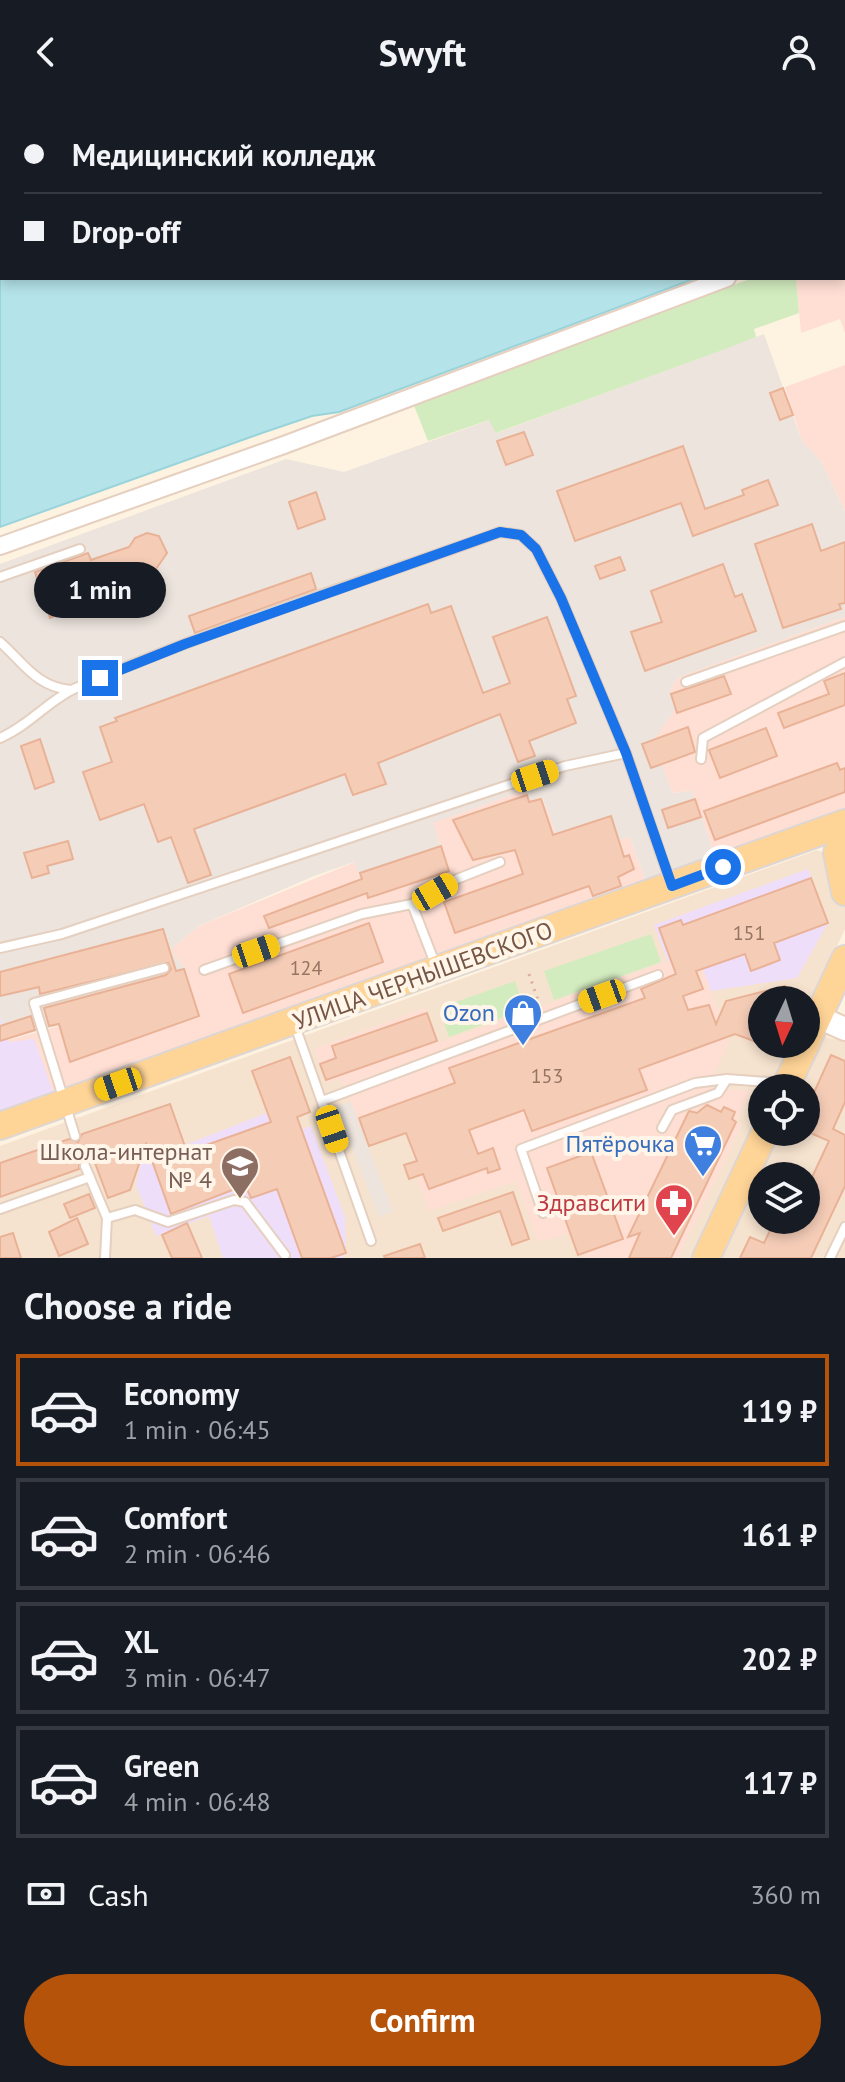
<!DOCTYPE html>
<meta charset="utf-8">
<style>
body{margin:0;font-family:"PT Sans",sans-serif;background:#20242c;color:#f1f3f6;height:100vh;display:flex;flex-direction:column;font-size:30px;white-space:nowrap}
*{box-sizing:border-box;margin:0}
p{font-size:26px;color:#9ea1a6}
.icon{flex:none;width:44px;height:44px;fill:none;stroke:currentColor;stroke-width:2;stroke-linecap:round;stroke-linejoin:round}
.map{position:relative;height:1154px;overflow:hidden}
.side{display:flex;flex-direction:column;background:#171b24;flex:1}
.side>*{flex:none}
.top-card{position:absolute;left:0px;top:0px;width:846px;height:176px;box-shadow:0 4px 12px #0003;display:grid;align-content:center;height:176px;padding:0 24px;background:#171b24}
.needle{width:52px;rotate:184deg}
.buttons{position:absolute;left:748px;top:882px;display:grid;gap:16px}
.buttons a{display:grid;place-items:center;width:72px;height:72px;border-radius:50%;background:#171b24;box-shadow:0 4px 12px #0003;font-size:40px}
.end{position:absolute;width:36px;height:36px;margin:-18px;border:10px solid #1a73e8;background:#fff;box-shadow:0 0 0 4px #fff}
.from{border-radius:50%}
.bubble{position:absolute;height:56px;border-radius:28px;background:#171b24;box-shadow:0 4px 12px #0003;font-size:26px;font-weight:800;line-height:56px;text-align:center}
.car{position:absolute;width:24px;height:48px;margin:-24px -12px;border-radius:10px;box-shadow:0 0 6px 2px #0007;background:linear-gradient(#f5c518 24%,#345 0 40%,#f5c518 0 76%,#345 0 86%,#f5c518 0)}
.top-card b{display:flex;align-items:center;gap:28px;height:76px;font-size:30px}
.top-card b+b{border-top:2px solid #363941}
.top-card i{width:20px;height:20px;background:#f1f3f6}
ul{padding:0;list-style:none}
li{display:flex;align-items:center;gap:24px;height:112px;margin:0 16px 12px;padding:0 8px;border:4px solid #363941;border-radius:0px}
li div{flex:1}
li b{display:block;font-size:30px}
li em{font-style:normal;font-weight:800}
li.on{border-color:#b45309}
li>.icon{width:72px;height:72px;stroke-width:1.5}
h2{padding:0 24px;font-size:36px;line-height:96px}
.pay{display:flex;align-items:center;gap:20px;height:88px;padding:0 24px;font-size:30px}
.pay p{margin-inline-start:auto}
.primary-button{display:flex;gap:16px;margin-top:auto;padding:16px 24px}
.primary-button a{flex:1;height:92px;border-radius:48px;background:#b45309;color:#fff;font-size:32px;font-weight:800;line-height:92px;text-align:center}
header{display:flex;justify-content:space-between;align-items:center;height:104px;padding:0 24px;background:#171b24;font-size:36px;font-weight:800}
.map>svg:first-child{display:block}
</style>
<header><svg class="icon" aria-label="back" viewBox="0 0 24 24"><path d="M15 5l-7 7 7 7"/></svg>Swyft<svg class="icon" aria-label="person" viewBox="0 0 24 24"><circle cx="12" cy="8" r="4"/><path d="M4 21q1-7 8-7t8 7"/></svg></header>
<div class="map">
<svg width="845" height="1154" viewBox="0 0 845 1154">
<rect width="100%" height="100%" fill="#fef2e1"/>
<path fill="#f6e3cf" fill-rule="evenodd" d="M 817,746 L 826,750 L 845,800 L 845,825 L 806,909 L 806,896 L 762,896 L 762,940 L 792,940 L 772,984 L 762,984 L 762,1005 L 693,1154 L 0,1154 L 0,1042 Z
M 826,933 L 845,938 L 845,1154 L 719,1154 L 777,1028 L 806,1028 L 806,984 L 798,984 L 819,938 ZM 762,1072 L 806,1072 L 806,1116 L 762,1116 Z"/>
<path fill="#ffdfd4" d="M 845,140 L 845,229 L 840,215 L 801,229 L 796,174 L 844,174 Z
M 845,261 L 845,407 L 821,357 L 802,337 L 785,283 Z
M 845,513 L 845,706 L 716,754 L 692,687 L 672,689 L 662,660 L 651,664 L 642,640 L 654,635 L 675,604 L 669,585 L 679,573 Z
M 525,686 L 542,693 L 556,729 L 611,712 L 630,733 L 647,781 L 55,993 L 49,979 L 9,939 L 8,936 L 190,886 L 185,865 L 170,846 L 199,822 L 355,758 L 368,793 L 441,742 L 432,719 Z
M 684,852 L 703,865 L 729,936 L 709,984 L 751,987 L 736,1017 L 742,1020 L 678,1154 L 586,1154 L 584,1149 L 578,1151 L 570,1129 L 538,1138 L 516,1077 L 429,1107 L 417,1072 L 404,1061 L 416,1057 L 406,1029 L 369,1042 L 341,975 L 327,979 L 314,945 L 425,904 L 438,939 Z"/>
<path fill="#ece4dd" d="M 764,230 L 802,337 L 821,357 L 845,407 L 845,513 L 679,573 L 670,584 L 676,604 L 654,636 L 642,640 L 651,663 L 662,659 L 672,689 L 692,687 L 716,754 L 647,781 L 630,733 L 619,736 L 611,713 L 556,729 L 542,693 L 530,696 L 525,686 L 433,719 L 449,767 L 368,794 L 354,758 L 314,772 L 199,822 L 170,846 L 185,864 L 190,886 L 8,935 L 0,913 L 0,460 L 286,355 L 344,368 L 490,316 L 497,329 Z
M 351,998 L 393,1107 L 379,1113 L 336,1003 Z"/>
<path fill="#efdefa" d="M 808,765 L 828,819 L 797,874 L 711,887 L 703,865 L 684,853 L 668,858 L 654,821 Z
M 0,913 L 9,938 L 34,935 L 55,993 L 0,1012 Z
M 267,1009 L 277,1034 L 311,1022 L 345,1113 L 346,1149 L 342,1154 L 223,1154 L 209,1112 L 156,1132 L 136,1081 L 141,1058 Z"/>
<path fill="#d3ecbf" d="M 753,174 L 796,174 L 799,209 L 754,225 L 756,233 L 725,245 L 496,329 L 489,316 L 428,337 L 411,294 Z
M 651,830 L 661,858 L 554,896 L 544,867 Z
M 515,877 L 525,905 L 449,933 L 439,904 Z"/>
<path fill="#b4e3e9" stroke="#9ad4db" stroke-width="2" d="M 0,0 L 845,0 L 845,117 L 844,2 L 2,2 L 2,174 L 696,174 L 339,308 L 312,312 L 262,329 L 0,423 Z"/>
<path fill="#f5cdb7" stroke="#e9b296" stroke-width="2" d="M 783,284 L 793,311 L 780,316 L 770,289 Z
M 524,328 L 533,351 L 506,361 L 497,337 Z
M 683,342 L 705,405 L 744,391 L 742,386 L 768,376 L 778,401 L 693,432 L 681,399 L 575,437 L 557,387 Z
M 316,388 L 325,415 L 298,425 L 289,398 Z
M 812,420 L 821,447 L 845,438 L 845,499 L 839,500 L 841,505 L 783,524 L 755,440 Z
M 147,429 L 159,432 L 167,449 L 156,465 L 125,465 L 132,487 L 118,492 L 113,478 L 62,494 L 67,507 L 50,514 L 35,468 L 88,449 L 91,456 L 129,443 L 135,434 Z
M 620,453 L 625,466 L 600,475 L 595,462 Z
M 723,460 L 735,493 L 742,490 L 756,527 L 645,567 L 631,528 L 662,518 L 651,487 Z
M 311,469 L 316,485 L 195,529 L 189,512 Z
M 428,500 L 431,509 L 451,502 L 483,589 L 510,579 L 493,533 L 547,513 L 576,592 L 567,595 L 576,619 L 529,637 L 535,652 L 518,658 L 500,610 L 378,659 L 386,680 L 353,691 L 345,670 L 194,725 L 211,771 L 188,779 L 171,733 L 158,738 L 144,700 L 100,716 L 83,668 L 112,658 L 100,623 L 117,617 L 115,614 Z
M 845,569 L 845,601 L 784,624 L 778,609 L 829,590 L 824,577 Z
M 724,572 L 731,590 L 677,609 L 671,590 Z
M 688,623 L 695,648 L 651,664 L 642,640 Z
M 766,624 L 777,652 L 720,674 L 709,646 Z
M 40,635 L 54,678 L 35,685 L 21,642 Z
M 837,659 L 840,666 L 845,664 L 845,688 L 715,736 L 704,707 Z
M 527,691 L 529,698 L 541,695 L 553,731 L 611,712 L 624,753 L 629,751 L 634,765 L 618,773 L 621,782 L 593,792 L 589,782 L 455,829 L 444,798 L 523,770 L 515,746 L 473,756 L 453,716 Z
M 695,695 L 701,713 L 668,724 L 662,706 Z
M 68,737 L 73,755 L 47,762 L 49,769 L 32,774 L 24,749 Z
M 441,742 L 449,767 L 368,794 L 367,789 L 269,824 L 264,812 L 362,775 L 360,769 Z
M 811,774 L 828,819 L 774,839 L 780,856 L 751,867 L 745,850 L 696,867 L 703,885 L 683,892 L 688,906 L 709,901 L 716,920 L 726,897 L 785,882 L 794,896 L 762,896 L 762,940 L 735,930 L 639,965 L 647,986 L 532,1027 L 524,1006 L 469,1026 L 478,1050 L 493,1044 L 500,1065 L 488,1069 L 487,1064 L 429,1085 L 423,1070 L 409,1075 L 404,1061 L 417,1057 L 406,1029 L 369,1042 L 359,1014 L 455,979 L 449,964 L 645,894 L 641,885 L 676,870 L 659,824 L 681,816 L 683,821 Z
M 369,819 L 383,858 L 243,909 L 229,870 Z
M 163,825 L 176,867 L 184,865 L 199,912 L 70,958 L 59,920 L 49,922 L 44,904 L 166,871 L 171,865 L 168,859 L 40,890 L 39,883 L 0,892 L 0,868 Z
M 427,909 L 437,937 L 326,976 L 320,960 L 336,954 L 332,942 Z
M 31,912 L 35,926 L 0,937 L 0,922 Z
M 831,951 L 845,957 L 845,998 L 833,1025 L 845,1031 L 845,1082 L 811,1154 L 740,1154 L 750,1133 L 764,1139 L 775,1116 L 806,1116 L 806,1086 L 829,1037 L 806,1027 L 806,1006 Z
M 290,953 L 310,1008 L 297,1013 L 346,1149 L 331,1154 L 302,1154 L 277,1085 L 251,1094 L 245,1081 L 171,1110 L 146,1040 L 130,1086 L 108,1094 L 95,1059 L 85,1055 L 79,1058 L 79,1065 L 0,1093 L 0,1059 L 69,1035 L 78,1038 L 82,1030 L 170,1000 L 187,1048 L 271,1018 L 252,967 Z
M 707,1001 L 721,1008 L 724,1003 L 735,1008 L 732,1015 L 736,1018 L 671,1154 L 629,1154 L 640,1129 L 628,1133 L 689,1007 L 697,1009 Z
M 591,1048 L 623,1135 L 578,1151 L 547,1064 Z
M 513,1088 L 529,1135 L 512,1141 L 500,1107 L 443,1127 L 438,1114 Z
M 89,1090 L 95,1104 L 70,1114 L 64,1100 Z
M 77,1114 L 88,1140 L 59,1152 L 49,1128 Z
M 187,1119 L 202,1154 L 172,1154 L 162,1131 Z
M 13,1129 L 21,1154 L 0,1154 L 0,1133 Z
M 420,1140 L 425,1154 L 385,1154 L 384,1152 Z"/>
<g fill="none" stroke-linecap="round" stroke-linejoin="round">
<g stroke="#e5cfbf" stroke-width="12">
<path id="lane" d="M 0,473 L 80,445
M 0,538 C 23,558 36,583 71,586
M 686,578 L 845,522
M 0,634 C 30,621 50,595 76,584 C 214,524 359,479 500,428 L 521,431 L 536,445 L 561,494 L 626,649 L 670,777
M 701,655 L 703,634 L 845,558
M 412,800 L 436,862
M 0,844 L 62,830 L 565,662 L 626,649
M 204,866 L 362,810 L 412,800 L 457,775 L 500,758
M 294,919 L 371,1137
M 322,997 L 658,871
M 662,1024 L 672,1006 L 718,989 L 727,975
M 75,1032 L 34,899 L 164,864
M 85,1062 L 107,1114 L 105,1154
M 0,1105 L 90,1073
M 543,1109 L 521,1045 L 695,979 L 727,975 L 783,979
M 107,1114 L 135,1106 L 168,1118 L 234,1096 L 245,1098 L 285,1151
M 830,1154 L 845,1123"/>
</g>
<g stroke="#e5cfbf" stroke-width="20">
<path id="street" d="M 844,130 L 845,130
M 0,442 L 284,341 L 727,174"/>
</g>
<g stroke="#ead0bc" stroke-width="26">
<path id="secondary" d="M 818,913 L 845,925"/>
</g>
<g stroke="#ded6d3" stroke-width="30">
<path id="primary" d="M 845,734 L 837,749 L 845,788
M 806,939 L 845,855
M 785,984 L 806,940
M 0,1022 L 845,719
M 706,1154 L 765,1028"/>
</g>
<path stroke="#dab09a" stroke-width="3" stroke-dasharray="2 6" stroke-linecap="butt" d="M 529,870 L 540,902"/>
<use href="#lane" stroke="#fff" stroke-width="8"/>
<use href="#street" stroke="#fff" stroke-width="16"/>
<use href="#secondary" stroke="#fff" stroke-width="22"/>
<use href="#primary" stroke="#ffd497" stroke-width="26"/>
</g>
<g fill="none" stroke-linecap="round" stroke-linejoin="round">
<path stroke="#1a73e8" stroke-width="10" d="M 100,574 L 185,540 L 500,428 L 521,431 L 536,445 L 561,494 L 626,649 L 672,782 L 723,763"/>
</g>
<defs>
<g id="shop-pin" transform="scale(2)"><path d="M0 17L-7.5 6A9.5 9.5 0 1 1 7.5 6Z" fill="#3f7fe0" stroke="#fff6e9"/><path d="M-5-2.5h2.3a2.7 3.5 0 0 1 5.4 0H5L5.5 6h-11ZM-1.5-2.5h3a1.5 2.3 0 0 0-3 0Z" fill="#fff"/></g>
<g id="supermarket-pin" transform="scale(2)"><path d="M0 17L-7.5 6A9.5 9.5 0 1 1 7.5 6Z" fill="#3f7fe0" stroke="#fff6e9"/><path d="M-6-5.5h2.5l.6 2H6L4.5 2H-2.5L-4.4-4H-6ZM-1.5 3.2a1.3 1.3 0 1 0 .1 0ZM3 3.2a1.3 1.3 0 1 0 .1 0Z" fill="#fff"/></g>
<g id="school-pin" transform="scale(2)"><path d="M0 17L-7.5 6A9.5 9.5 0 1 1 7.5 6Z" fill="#8d6e63" stroke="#fff6e9"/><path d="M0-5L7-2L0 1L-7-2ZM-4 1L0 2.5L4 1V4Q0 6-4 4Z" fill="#fff"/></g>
<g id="pharmacy-pin" transform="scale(2)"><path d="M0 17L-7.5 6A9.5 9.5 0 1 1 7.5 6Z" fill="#e0444e" stroke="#fff6e9"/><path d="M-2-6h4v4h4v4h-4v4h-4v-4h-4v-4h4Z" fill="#fff"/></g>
</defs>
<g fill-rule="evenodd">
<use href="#shop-pin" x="523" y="909"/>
<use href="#supermarket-pin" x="703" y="1040"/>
<use href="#school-pin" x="240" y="1062"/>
<use href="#pharmacy-pin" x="674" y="1099"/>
</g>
<g text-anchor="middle" stroke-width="8" stroke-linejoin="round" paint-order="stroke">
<g font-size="20" fill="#967462">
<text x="749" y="836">151</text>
<text x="306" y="871">124</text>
<text x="547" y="979">153</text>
</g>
<g font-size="24" fill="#775646" stroke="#fff6e9">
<text transform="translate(423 872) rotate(-20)" y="8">УЛИЦА ЧЕРНЫШЕВСКОГО</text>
</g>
<g font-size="24" fill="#366cbe" stroke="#fff6e9" text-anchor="end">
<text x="495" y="917">Ozon</text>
<text x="675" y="1048">Пятёрочка</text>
</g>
<g font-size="24" fill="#785e54" stroke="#fff6e9" text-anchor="end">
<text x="212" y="1056">Школа-интернат<tspan x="212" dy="28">№ 4</tspan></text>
</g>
<g font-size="24" fill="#be3a42" stroke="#fff6e9" text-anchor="end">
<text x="646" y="1107">Здравсити</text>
</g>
</g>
</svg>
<div class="buttons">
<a><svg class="needle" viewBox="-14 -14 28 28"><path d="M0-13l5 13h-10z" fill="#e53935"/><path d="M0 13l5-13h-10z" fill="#9ea1a6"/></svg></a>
<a><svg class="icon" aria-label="locate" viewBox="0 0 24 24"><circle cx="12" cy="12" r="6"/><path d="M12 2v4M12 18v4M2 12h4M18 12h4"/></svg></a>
<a><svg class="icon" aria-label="layers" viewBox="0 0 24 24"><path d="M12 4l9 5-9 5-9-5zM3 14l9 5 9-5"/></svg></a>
</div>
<i class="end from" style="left:723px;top:763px"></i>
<i class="end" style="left:100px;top:574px"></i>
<div class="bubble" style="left:34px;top:458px;width:132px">1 min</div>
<i class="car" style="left:535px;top:672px;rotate:72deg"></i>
<i class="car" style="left:435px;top:788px;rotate:60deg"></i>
<i class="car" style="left:256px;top:847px;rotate:71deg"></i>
<i class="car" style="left:602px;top:892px;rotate:250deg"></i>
<i class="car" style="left:118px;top:980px;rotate:251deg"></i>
<i class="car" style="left:332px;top:1025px;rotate:161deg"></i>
<div class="top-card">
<b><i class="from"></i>Медицинский колледж</b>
<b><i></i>Drop-off</b>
</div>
</div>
<section class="side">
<h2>Choose a ride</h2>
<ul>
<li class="on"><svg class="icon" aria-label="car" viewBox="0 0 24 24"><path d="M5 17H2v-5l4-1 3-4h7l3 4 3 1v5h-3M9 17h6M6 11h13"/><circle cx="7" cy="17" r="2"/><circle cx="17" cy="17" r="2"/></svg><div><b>Economy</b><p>1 min · 06:45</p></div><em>119 ₽</em></li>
<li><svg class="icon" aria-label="car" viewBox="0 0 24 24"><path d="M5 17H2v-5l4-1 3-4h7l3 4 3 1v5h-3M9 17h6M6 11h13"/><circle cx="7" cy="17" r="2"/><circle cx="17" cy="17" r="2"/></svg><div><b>Comfort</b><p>2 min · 06:46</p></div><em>161 ₽</em></li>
<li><svg class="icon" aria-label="car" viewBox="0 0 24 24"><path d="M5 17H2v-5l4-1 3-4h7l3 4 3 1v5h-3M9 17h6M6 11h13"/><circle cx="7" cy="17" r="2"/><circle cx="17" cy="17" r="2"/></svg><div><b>XL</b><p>3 min · 06:47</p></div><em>202 ₽</em></li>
<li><svg class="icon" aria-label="car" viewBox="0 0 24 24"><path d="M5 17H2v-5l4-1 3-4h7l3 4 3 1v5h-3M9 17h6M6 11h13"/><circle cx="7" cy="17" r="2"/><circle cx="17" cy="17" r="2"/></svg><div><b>Green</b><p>4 min · 06:48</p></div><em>117 ₽</em></li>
</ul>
<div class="pay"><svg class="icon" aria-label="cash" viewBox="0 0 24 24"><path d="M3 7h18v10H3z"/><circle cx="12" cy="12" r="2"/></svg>Cash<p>360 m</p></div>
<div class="primary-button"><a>Confirm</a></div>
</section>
